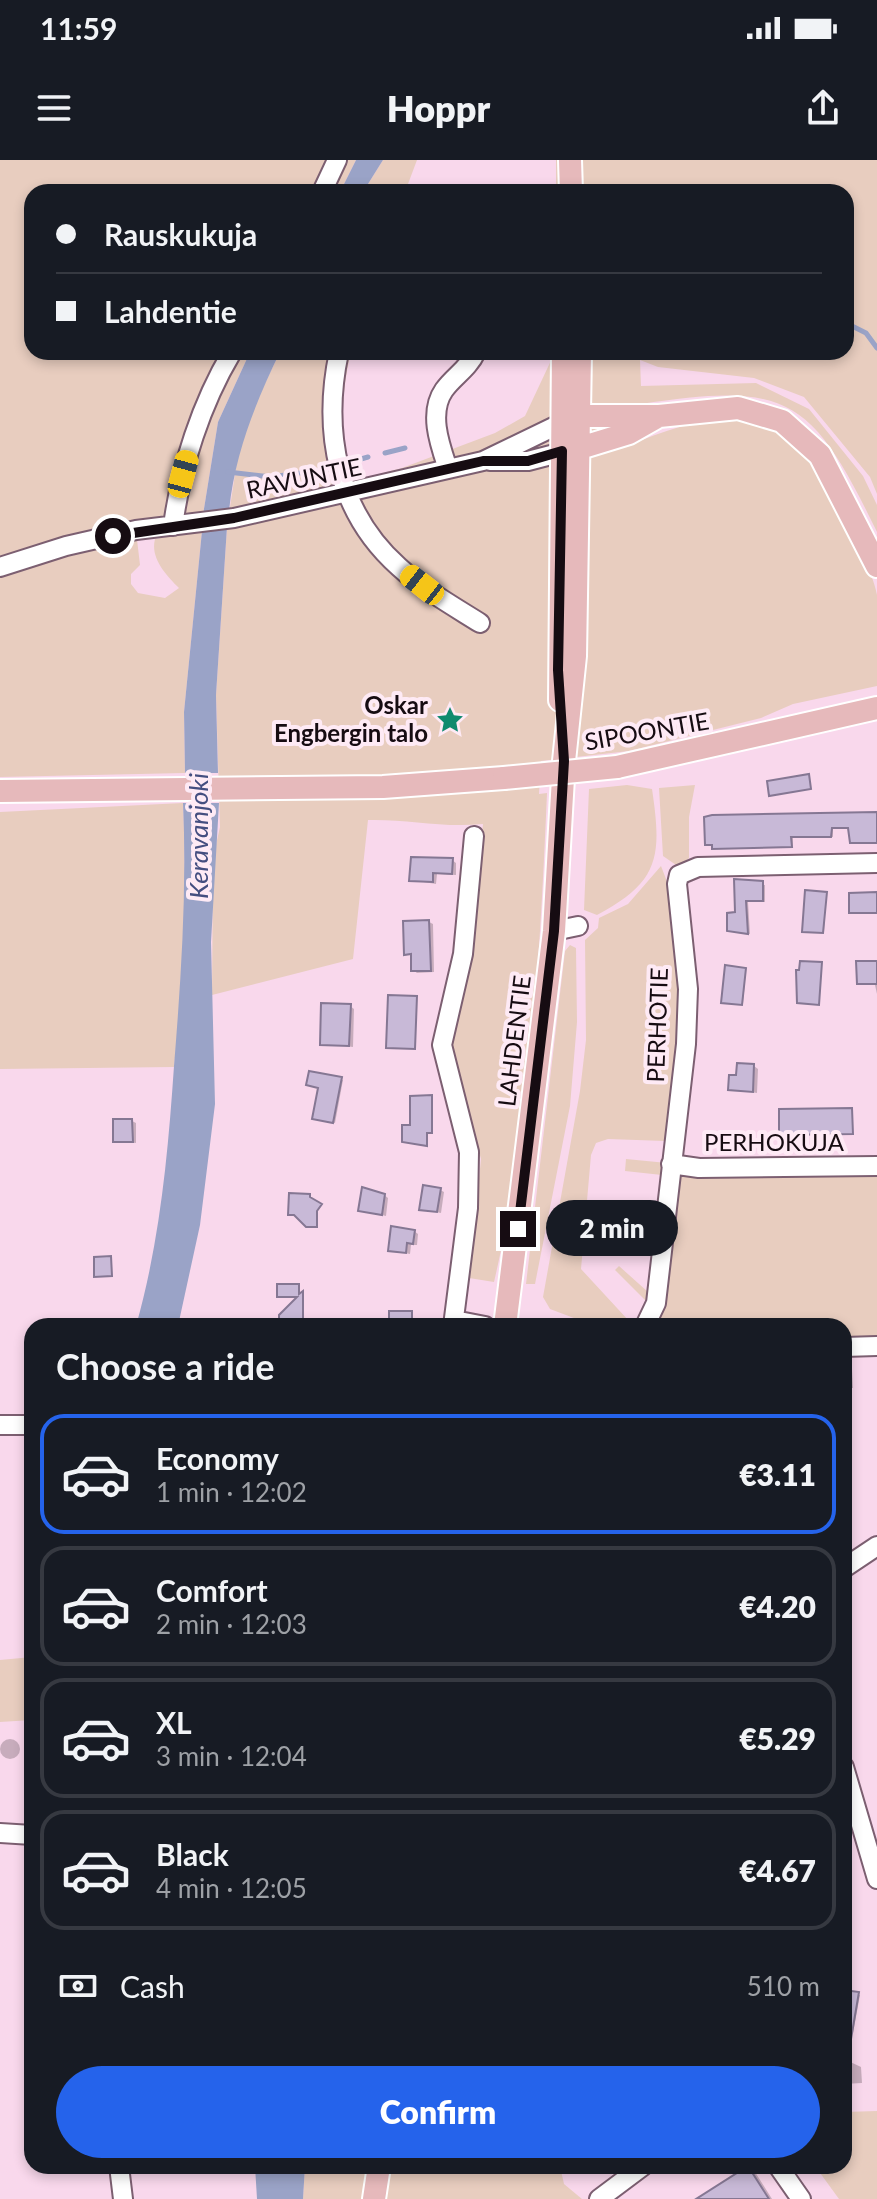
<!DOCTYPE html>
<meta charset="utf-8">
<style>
body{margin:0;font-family:Lato,sans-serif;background:#242831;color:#f1f3f6;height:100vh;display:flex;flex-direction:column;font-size:30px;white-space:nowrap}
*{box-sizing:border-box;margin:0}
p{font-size:26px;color:#9ea1a6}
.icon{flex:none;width:44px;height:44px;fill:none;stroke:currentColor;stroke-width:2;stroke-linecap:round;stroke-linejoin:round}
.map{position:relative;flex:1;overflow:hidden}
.side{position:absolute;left:24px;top:1158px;width:828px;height:856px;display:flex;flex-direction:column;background:#171b24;border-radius:24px;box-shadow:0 4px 12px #0003}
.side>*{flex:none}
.banner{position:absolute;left:24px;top:24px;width:830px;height:176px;border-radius:24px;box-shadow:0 4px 12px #0003;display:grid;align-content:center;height:176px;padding:0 32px;background:#171b24}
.end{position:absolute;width:36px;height:36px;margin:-18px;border:10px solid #160c12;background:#fff;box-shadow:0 0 0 4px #fff}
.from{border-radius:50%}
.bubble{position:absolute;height:56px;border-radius:28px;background:#171b24;box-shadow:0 4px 12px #0003;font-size:26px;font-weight:800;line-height:56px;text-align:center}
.car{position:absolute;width:24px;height:48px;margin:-24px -12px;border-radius:10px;box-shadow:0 0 6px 2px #0007;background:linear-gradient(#f5c518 24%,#345 0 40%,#f5c518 0 76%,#345 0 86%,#f5c518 0)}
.banner b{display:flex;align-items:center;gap:28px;height:76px;font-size:30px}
.banner b+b{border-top:2px solid #363941}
.banner i{width:20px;height:20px;background:#f1f3f6}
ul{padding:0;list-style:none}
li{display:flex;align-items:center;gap:24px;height:120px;margin:0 16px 12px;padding:0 16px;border:4px solid #363941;border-radius:24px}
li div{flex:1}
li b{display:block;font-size:30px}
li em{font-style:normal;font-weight:800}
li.selected{border-color:#2563eb}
li>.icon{width:72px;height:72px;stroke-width:1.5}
h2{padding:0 32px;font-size:36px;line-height:96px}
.pay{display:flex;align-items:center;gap:20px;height:88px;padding:0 32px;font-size:30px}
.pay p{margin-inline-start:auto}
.button{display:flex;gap:16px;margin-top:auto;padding:16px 32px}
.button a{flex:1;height:92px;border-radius:48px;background:#2563eb;color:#fff;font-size:32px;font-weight:800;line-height:92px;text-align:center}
.status{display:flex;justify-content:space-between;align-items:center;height:56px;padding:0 40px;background:#171b24;direction:ltr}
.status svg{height:22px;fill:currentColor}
header{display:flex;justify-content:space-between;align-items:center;height:104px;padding:0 32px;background:#171b24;font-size:36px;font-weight:800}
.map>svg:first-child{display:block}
</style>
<div class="status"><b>11:59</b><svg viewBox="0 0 49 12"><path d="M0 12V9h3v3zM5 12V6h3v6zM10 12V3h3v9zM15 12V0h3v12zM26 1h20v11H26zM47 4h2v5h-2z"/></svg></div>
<header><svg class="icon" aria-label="menu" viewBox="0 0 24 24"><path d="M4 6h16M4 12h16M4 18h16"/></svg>Hoppr<svg class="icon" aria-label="share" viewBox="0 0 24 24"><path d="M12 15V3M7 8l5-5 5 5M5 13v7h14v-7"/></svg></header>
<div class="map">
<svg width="877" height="2039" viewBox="0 0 877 2039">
<rect width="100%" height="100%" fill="#f9d8ec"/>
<path fill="#e8cdbf" d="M 0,0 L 356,0 L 340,32 L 32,32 L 32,192 L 250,192 L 218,262 L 203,355 L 136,371 L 140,405 L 131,414 L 131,424 L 138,433 L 165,438 L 179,428 C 166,415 150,398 155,379 L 202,371 L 184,552 L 185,613 L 0,617 Z
M 383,0 L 417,0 L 405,32 L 363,32 Z
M 556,0 L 877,0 L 877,334 L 870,317 L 804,237 L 754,218 L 658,207 L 640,200 L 641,226 L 756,223 L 809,249 L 863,316 L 877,345 L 877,372 C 812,239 790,221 641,244 L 642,280 C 748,238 792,253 842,356 C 854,379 872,409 877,435 C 877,463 877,497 877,526 L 793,544 L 761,558 L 629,591 L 541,601 L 539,634 L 547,633 C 540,796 531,963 494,1122 L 469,1118 L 481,999 L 450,885 L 470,796 L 483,664 C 442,668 407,659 368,660 L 353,799 L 212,835 L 213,698 L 220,667 L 216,535 L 227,367 L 238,294 L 254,246 L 280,192 L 351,192 C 341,234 340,271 347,313 L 357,320 L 402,308 L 495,273 L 525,256 L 555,192 L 846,192 L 846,32 L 556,32 Z
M 627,625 L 652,629 C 662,696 660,722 597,755 L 584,750 L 589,629 Z
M 695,625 L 689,657 L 689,698 L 679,707 L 663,696 L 659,628 Z
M 183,643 C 187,731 184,820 174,907 L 0,909 L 0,652 Z
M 661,706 C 697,792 676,891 665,981 L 608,979 L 596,983 L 591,995 L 581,1109 L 629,1161 L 627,1166 L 595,1166 L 550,1149 L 543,1137 L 580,931 L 586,880 L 585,780 L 598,768 L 599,758 L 628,744 Z
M 570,785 L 576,788 L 577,862 L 570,946 L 535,1124 L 526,1124 L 565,791 Z
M 626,999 L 667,1003 L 647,1142 L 615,1110 L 619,1106 L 648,1132 L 656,1069 L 631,1051 L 631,1040 L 659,1043 L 662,1015 L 625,1011 Z
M 877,1008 L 877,1186 L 844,1188 L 844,1166 L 800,1166 L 799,1161 L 759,1163 L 758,1166 L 660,1166 L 680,1009 Z
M 32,1497 L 32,1560 L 0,1562 L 0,1500 Z
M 877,1951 L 877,2039 L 839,2039 L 815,2006 L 844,2006 L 844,1952 Z
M 305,2006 L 560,2006 L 564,2024 L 582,2039 L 303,2039 Z"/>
<path fill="#9aa3c7" d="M 356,0 L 383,0 L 363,32 L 340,32 Z
M 250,192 L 280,192 C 255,244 235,293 229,351 L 203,355 L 218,262 Z
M 227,367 L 216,535 L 218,613 L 185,613 L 184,552 L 202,371 Z
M 183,643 L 219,643 L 211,782 L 215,944 L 200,1065 L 178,1166 L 136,1166 C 160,1081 168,994 174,906 C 181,819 187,731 183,643 Z
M 255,2006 L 305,2006 L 303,2039 L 257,2039 Z"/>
<path fill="#0003" d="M 877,656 L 877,683 L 854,683 L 850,668 L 833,668 L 833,677 L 793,677 L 793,687 L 716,689 L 707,684 Z
M 452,700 L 456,703 L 456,715 L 437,714 L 436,724 L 411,720 Z
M 736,722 L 765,725 L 765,742 L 748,742 L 750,774 L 737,773 Z
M 826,733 L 824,773 L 806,771 Z
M 429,762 L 433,764 L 434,812 L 417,813 L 413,810 L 413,796 L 406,793 Z
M 877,802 L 877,834 L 875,825 L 859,823 Z
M 746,810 L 743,844 L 725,842 Z
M 416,838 L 416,889 L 389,888 Z
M 350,846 L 354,849 L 353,887 L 322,883 Z
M 754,906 L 758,909 L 757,933 L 730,929 L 738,918 Z
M 311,913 L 343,920 L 335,963 L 315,959 L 320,927 Z
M 431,937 L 433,973 L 428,973 L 428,985 L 406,982 Z
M 132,961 L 136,963 L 136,983 L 115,981 Z
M 440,1030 L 444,1032 L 441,1053 L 422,1049 Z
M 384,1035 L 388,1038 L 386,1056 L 360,1050 Z
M 414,1071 L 418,1074 L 417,1085 L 411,1085 L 410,1094 L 390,1090 Z
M 298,1126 L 300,1136 L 304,1134 L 304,1166 L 282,1166 L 281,1156 L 300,1136 L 281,1136 Z
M 844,1208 L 852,1209 L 853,1228 L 844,1228 Z
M0 1589a10 10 0 1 1 20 0a10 10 0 1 1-20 0Z
M 844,1832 L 860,1835 L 853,1873 L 844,1871 Z
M 844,1899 L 861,1907 L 862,1923 L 844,1924 Z
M 748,2008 L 755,2012 L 772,2039 L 700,2039 Z"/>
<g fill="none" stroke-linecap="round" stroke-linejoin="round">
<path stroke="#9aa3c7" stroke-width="5" d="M 846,163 L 866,173 L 877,188
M 385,293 L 405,288
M 347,303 L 368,297
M 228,312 L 271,317 L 328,309"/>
</g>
<path fill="#c8b9d7" stroke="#857793" stroke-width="2" d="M 809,614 L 811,629 L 769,636 L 767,621 Z
M 877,652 L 877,683 L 850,683 L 848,668 L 832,668 L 831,677 L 791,677 L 792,687 L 712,689 L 712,685 L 705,685 L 704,657 L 712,655 Z
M 411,697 L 453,698 L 452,714 L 433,713 L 433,722 L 409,721 Z
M 734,719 L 763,721 L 763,741 L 746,741 L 748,774 L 727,771 L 727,753 L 735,752 Z
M 805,730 L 827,732 L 823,773 L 802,772 Z
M 877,732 L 877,753 L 849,753 L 849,733 Z
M 429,760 L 431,811 L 411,811 L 411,794 L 404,795 L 403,761 Z
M 800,801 L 822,802 L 819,845 L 797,843 L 796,810 L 799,810 Z
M 856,801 L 877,801 L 877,824 L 857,824 Z
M 725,805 L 746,808 L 742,845 L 721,843 Z
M 388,835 L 417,836 L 415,889 L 386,888 Z
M 321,843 L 351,844 L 349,886 L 320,885 Z
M 737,903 L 754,904 L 753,932 L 728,930 L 729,915 L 736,915 Z
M 309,911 L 342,917 L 333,963 L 312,959 L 318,928 L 306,925 Z
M 432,935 L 432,973 L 427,973 L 427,986 L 402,982 L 402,965 L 410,965 L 410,936 Z
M 852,948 L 853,974 L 779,975 L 779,949 Z
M 113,959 L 132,959 L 133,982 L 113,982 Z
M 423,1025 L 441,1028 L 437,1052 L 419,1050 Z
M 362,1027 L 385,1034 L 382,1055 L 358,1051 Z
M 289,1033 L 310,1034 L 310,1037 L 322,1044 L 317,1051 L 317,1067 L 306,1067 L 294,1055 L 288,1055 Z
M 391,1066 L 415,1070 L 413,1084 L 407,1083 L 406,1093 L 388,1091 Z
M 111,1096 L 112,1116 L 94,1117 L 94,1097 Z
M 277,1124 L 299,1124 L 299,1134 L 303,1131 L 303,1166 L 284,1166 L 279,1161 L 279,1155 L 297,1137 L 277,1137 Z
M 389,1151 L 412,1151 L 412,1166 L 389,1166 Z
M 844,1830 L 859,1832 L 851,1879 L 844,1879 Z
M 748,2006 L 769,2039 L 696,2039 Z"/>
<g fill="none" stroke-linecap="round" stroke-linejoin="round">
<g stroke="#7c5f71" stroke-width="22">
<path id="minor" d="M 322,32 L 337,0
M 339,192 C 322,271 337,352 399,407 C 423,429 453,446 480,463
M 490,301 L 528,301 L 574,289
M 448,309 C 440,285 428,253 444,230 C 454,216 468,209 476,192
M 173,366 C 181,306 201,244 232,192
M 0,407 L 66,386 L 136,370 L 234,358 L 483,301 L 574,257
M 554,771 L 578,766
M 671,1004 L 699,1008 L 877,1006
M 454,1160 L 485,1166
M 453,1166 L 468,1048 L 469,992 L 442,885 L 463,794 L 474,676
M 645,1166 L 656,1143 L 686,884 L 688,829 L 677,724 L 679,715 L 698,707 L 877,703
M 844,1187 L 877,1186
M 0,1265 L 32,1265
M 844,1408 L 877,1386
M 844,1607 L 877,1719
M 0,1673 L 32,1675
M 119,2006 L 123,2039
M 778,2006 L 801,2039
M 599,2039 L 643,2006"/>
</g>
<g stroke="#fff" stroke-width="26">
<path id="major" d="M 570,0 L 571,32
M 580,256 L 659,256 L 738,248 L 782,261 L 820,295 L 877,406
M 580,288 L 629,273 L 659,256
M 560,540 L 563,192
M 617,607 L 877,548
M 0,631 L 383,627 L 504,618
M 505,1166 L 554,771 L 564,601 L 575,496 L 580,192
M 374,2039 L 379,2006"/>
</g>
<use href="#minor" stroke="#fff" stroke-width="18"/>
<use href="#major" stroke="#e6b9bb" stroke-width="22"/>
<g stroke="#fff" stroke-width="26" stroke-linecap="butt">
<path id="major-bridge" d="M 504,618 L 617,607"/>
</g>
<use href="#major-bridge" stroke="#e6b9bb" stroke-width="22"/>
</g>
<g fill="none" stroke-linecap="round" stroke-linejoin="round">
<path stroke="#160c12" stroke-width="10" d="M 113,376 L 234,358 L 483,301 L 528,301 L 562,291 L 558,510 L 564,601 L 554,771 L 518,1069"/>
</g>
<defs>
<g id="sight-bare" transform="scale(2.16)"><path d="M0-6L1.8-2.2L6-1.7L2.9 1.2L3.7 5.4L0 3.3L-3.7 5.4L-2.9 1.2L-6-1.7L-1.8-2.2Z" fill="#0e8a6e" stroke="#feeaf5" stroke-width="2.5" paint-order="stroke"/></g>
</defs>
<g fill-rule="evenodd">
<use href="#sight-bare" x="450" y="560"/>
</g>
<g text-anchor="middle" stroke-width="8" stroke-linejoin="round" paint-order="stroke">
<g font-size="24" fill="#160c12" stroke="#feeaf5">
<text transform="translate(304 319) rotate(-12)" y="8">RAVUNTIE</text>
<text transform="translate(647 572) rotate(-10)" y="8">SIPOONTIE</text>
<text transform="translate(658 865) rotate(-88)" y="8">PERHOTIE</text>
<text transform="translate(515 881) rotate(-83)" y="8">LAHDENTIE</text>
<text x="774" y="991">PERHOKUJA</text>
</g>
<g font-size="24" font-weight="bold" fill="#160c12" stroke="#feeaf5" text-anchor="end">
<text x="428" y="554">Oskar<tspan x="428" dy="28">Engbergin talo</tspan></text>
</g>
<g font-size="26" font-style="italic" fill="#444e80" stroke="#feeaf5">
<text transform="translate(199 676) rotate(-90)" y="9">Keravanjoki</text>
</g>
</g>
</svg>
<i class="end from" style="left:113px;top:376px"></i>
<i class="end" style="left:518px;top:1069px"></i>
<div class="bubble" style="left:546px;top:1040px;width:132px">2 min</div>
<i class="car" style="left:183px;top:314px;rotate:15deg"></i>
<i class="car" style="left:422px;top:425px;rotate:308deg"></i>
<div class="banner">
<b><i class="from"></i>Rauskukuja</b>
<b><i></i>Lahdentie</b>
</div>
<section class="side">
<h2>Choose a ride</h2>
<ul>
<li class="selected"><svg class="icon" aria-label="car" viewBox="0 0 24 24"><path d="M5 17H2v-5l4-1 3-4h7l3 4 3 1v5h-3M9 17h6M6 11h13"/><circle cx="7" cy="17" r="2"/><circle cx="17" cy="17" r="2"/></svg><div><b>Economy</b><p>1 min · 12:02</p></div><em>€3.11</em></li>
<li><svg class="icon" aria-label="car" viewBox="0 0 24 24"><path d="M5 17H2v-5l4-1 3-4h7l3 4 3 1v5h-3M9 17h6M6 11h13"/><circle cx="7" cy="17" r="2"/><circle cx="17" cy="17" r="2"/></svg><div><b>Comfort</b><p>2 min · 12:03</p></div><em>€4.20</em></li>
<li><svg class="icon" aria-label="car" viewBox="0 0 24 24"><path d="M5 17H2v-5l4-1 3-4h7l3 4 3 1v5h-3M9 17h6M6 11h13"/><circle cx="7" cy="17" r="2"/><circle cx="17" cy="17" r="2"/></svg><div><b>XL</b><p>3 min · 12:04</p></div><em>€5.29</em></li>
<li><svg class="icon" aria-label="car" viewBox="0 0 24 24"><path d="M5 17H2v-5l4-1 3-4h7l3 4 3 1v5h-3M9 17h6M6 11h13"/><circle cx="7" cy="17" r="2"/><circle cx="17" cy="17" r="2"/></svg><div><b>Black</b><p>4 min · 12:05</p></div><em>€4.67</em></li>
</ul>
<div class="pay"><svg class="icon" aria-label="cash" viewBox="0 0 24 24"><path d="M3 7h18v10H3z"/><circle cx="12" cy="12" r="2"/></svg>Cash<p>510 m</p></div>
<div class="button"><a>Confirm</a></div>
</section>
</div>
